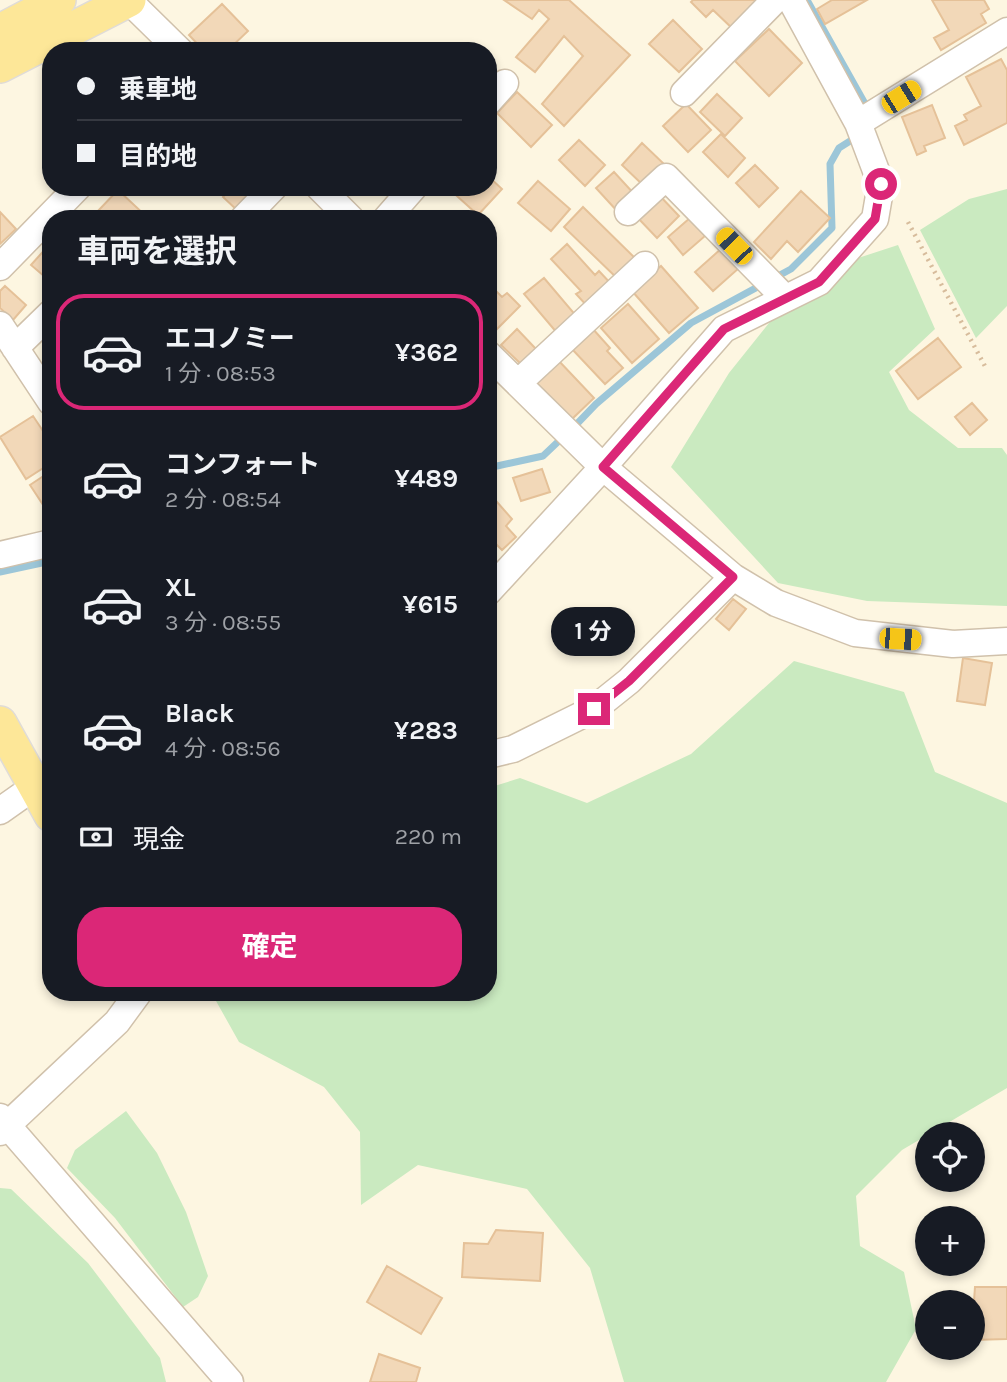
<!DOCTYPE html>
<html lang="ja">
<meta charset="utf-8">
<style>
body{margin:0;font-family:Karla,"Noto Sans JP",sans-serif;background:#20242c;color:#f1f3f6;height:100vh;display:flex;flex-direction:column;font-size:26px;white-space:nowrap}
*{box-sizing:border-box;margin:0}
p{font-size:23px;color:#9ea1a6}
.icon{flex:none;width:38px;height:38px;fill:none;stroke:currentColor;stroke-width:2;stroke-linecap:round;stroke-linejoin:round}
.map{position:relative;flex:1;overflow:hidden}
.panel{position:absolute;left:42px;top:210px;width:455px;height:791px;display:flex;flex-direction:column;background:#171b24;border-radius:28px;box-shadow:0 4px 10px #0003}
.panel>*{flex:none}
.top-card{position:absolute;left:42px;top:42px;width:455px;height:154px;border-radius:28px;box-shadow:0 4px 10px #0003;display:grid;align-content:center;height:154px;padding:0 35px;background:#171b24}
.buttons{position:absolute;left:915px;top:1122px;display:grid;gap:14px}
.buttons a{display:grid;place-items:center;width:70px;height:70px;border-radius:50%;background:#171b24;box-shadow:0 4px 10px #0003;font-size:35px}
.end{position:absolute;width:32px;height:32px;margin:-16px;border:9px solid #db2777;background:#fff;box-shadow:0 0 0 4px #fff}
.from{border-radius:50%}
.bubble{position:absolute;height:49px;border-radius:24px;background:#171b24;box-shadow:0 4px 10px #0003;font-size:23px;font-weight:700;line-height:49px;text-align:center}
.car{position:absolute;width:21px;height:42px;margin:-21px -10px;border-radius:9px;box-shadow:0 0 5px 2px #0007;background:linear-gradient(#f5c518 24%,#345 0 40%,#f5c518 0 76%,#345 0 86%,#f5c518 0)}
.top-card b{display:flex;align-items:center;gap:24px;height:66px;font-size:26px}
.top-card b+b{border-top:2px solid #363941}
.top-card i{width:18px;height:18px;background:#f1f3f6}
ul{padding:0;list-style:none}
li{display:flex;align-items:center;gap:21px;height:116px;margin:0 14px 10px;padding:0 21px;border:4px solid transparent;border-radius:28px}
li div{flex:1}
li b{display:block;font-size:26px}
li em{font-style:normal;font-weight:700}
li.on{border-color:#db2777}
li>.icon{width:63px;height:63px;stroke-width:1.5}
h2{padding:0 35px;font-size:32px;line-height:84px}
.pay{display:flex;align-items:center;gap:18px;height:77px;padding:0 35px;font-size:26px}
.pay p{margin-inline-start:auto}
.cta{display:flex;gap:14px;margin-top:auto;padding:14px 35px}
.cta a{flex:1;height:80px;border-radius:28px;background:#db2777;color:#fff;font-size:28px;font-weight:700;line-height:80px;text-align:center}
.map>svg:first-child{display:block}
</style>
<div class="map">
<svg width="1007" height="1382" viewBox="0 0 1007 1382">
<rect width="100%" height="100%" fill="#fdf6e1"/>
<path fill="#caeac0" d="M 1007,189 L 1007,306 L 976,338 L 920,230 L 969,199 Z
M 898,245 L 935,329 L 889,372 L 909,410 L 958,448 L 1002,448 L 1007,455 L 1007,606 L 867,601 L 778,583 L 671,467 L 729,373 L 773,318 L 852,260 Z
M 794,661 L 904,692 L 935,772 L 1007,803 L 1007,1088 L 902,1150 L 856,1196 L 860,1246 L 904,1272 L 916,1329 L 886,1382 L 624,1382 L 590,1268 L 527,1189 L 418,1165 L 361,1205 L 360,1132 L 324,1087 L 239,1042 L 211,992 L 281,992 L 283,996 L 289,992 L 488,992 L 488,788 L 520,778 L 587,803 L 691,754 Z
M 126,1111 L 157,1153 L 186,1212 L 208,1276 L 198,1297 L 183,1307 L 115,1218 L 67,1168 L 75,1150 Z
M 0,1188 L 11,1189 L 88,1263 L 160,1358 L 166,1382 L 0,1382 Z"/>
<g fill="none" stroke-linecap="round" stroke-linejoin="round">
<path stroke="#9cc6d8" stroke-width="7" d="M 807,0 L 868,109
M 572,429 L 596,404 L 691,323 L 791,269 L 832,228 L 830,164 L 839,148 L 858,136
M 488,468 L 543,456 L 563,437
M 0,572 L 51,561"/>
</g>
<path fill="#f2d8b8" stroke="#e5c198" stroke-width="2" d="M 504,0 L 569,0 L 630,55 L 564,126 L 542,104 L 583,56 L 564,36 L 535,72 L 516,57 L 549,19 L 539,10 L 532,19 Z
M 693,0 L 755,0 L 759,3 L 733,29 L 713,10 L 706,17 L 691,2 Z
M 832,0 L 867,0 L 825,24 L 817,9 Z
M 932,0 L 984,0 L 989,9 L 981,14 L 986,23 L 941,50 L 934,38 L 949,30 Z
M 222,4 L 248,31 L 227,51 L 204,51 L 189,35 Z
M 673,20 L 702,49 L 679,72 L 649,44 Z
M 769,29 L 802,63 L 769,96 L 735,61 Z
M 1001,59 L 1007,70 L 1007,123 L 964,145 L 955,126 L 967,120 L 964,115 L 981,106 L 966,77 Z
M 517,92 L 552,125 L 531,147 L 497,113 Z
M 717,94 L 742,118 L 725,136 L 700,112 Z
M 686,104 L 711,130 L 688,152 L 663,126 Z
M 932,105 L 945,138 L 924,146 L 926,151 L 917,155 L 902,117 Z
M 721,134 L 745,158 L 728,177 L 703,152 Z
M 579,140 L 605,165 L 585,186 L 559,160 Z
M 642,143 L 665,165 L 644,186 L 622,165 Z
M 755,165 L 778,188 L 759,207 L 736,183 Z
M 614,172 L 636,196 L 618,212 L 596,188 Z
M 488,176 L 502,189 L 478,215 L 447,187 L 488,187 Z
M 538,181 L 570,209 L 551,231 L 518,203 Z
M 232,187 L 245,187 L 253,195 L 238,211 L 223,197 Z
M 118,190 L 148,218 L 147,219 L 102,219 L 96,213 Z
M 801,191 L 830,218 L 798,252 L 787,241 L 771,259 L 754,242 Z
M 660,196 L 679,216 L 657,238 L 637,217 Z
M 583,207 L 639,262 L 620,281 L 564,227 Z
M 0,212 L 16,229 L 0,244 Z
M 690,218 L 705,236 L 683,255 L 668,237 Z
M 567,244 L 595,275 L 599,271 L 613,286 L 589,308 L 576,294 L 581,291 L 551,259 Z
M 48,246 L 51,249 L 51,282 L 31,265 Z
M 722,248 L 739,268 L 713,291 L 695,272 Z
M 661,266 L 698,308 L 669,333 L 632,291 Z
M 544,278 L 578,318 L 558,334 L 524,294 Z
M 488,283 L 502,297 L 507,293 L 520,306 L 495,331 L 488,324 Z
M 5,286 L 26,305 L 13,320 L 0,308 L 0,291 Z
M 628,304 L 659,339 L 632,363 L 601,328 Z
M 592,328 L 610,348 L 607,351 L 623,368 L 605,384 L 571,348 Z
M 517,329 L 536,349 L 521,364 L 501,345 Z
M 938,338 L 961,367 L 918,399 L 896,371 Z
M 558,360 L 594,398 L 572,419 L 535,382 Z
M 972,403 L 987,420 L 970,435 L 955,417 Z
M 33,416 L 51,443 L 51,463 L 26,479 L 0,437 Z
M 542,469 L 550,492 L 521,501 L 513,478 Z
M 51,471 L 51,517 L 30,485 Z
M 497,502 L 512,519 L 506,526 L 516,537 L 502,550 L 488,536 L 488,510 Z
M 733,599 L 746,609 L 729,630 L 716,619 Z
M 963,658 L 992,663 L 985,705 L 957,701 Z
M 496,1230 L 543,1233 L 540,1281 L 462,1277 L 464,1243 L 488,1244 Z
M 387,1266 L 442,1298 L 421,1334 L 367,1302 Z
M 975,1287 L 1007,1287 L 1007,1339 L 973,1340 L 973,1302 L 959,1301 L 974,1301 Z
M 379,1354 L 420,1368 L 416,1382 L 370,1382 Z"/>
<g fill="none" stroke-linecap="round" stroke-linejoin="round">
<g stroke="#d0c1ab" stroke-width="29">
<path id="minor" d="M 128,0 L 180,51
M 684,93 L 775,0
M 488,102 L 505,83
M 858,123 L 1007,31
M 319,187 L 351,219
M 628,212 L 666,177 L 785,298
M 243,219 L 274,187
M 386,219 L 414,187
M 0,267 L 78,187
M 0,325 L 51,402
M 15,348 L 51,313
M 488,354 L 603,467 L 733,577 L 776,603 L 855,633 L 953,644 L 1007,641
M 518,383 L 645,265
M 0,555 L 51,543
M 488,592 L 603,467 L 724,329 L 819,282 L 875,219 L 881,184 L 858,123 L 791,0
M 488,755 L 513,749 L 594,709 L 629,681 L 733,577
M 0,811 L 51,775
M 0,1117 L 230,1382
M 0,1132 L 117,1022 L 139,992"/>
</g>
<g stroke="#e0dcd7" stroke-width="36">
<path id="major" d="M 0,31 L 59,0
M 0,66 L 129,0
M 0,723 L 51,815"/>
</g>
<path stroke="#d7bc9c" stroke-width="4.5" stroke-dasharray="2 5" stroke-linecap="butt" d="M 908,222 L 987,370"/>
<use href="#minor" stroke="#fff" stroke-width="26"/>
<use href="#major" stroke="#fde798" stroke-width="33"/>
</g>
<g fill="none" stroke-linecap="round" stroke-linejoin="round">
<path stroke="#db2777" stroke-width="9" d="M 594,709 L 629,681 L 733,577 L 603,467 L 724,329 L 819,282 L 875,219 L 881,184"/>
</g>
</svg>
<div class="buttons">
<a><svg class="icon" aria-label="locate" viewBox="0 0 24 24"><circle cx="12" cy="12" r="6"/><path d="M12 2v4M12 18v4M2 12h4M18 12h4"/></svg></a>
<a>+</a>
<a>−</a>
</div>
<i class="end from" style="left:881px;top:184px"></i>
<i class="end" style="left:594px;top:709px"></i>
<div class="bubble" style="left:551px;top:607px;width:84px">1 分</div>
<i class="car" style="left:901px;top:97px;rotate:58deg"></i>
<i class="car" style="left:734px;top:246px;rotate:316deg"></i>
<i class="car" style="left:900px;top:639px;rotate:94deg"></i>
<div class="top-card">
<b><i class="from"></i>乗車地</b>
<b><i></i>目的地</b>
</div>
<section class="panel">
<h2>車両を選択</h2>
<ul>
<li class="on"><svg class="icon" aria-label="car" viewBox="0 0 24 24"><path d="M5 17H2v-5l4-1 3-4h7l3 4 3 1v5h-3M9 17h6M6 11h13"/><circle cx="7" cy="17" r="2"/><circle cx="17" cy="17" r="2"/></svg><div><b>エコノミー</b><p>1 分 · 08:53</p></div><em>¥362</em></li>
<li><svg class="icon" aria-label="car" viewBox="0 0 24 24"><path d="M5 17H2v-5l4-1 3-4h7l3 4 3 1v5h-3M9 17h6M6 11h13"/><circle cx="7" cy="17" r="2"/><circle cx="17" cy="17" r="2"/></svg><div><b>コンフォート</b><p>2 分 · 08:54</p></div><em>¥489</em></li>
<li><svg class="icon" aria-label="car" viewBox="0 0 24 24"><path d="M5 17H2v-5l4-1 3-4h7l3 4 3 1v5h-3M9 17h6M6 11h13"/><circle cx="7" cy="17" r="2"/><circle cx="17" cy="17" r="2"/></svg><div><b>XL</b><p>3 分 · 08:55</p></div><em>¥615</em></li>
<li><svg class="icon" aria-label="car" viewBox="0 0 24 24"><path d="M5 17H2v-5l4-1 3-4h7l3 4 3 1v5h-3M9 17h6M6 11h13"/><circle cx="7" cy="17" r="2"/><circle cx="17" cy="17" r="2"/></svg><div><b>Black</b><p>4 分 · 08:56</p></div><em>¥283</em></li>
</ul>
<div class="pay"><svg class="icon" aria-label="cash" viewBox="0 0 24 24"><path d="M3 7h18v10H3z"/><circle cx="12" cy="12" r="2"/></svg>現金<p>220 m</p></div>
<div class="cta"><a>確定</a></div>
</section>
</div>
